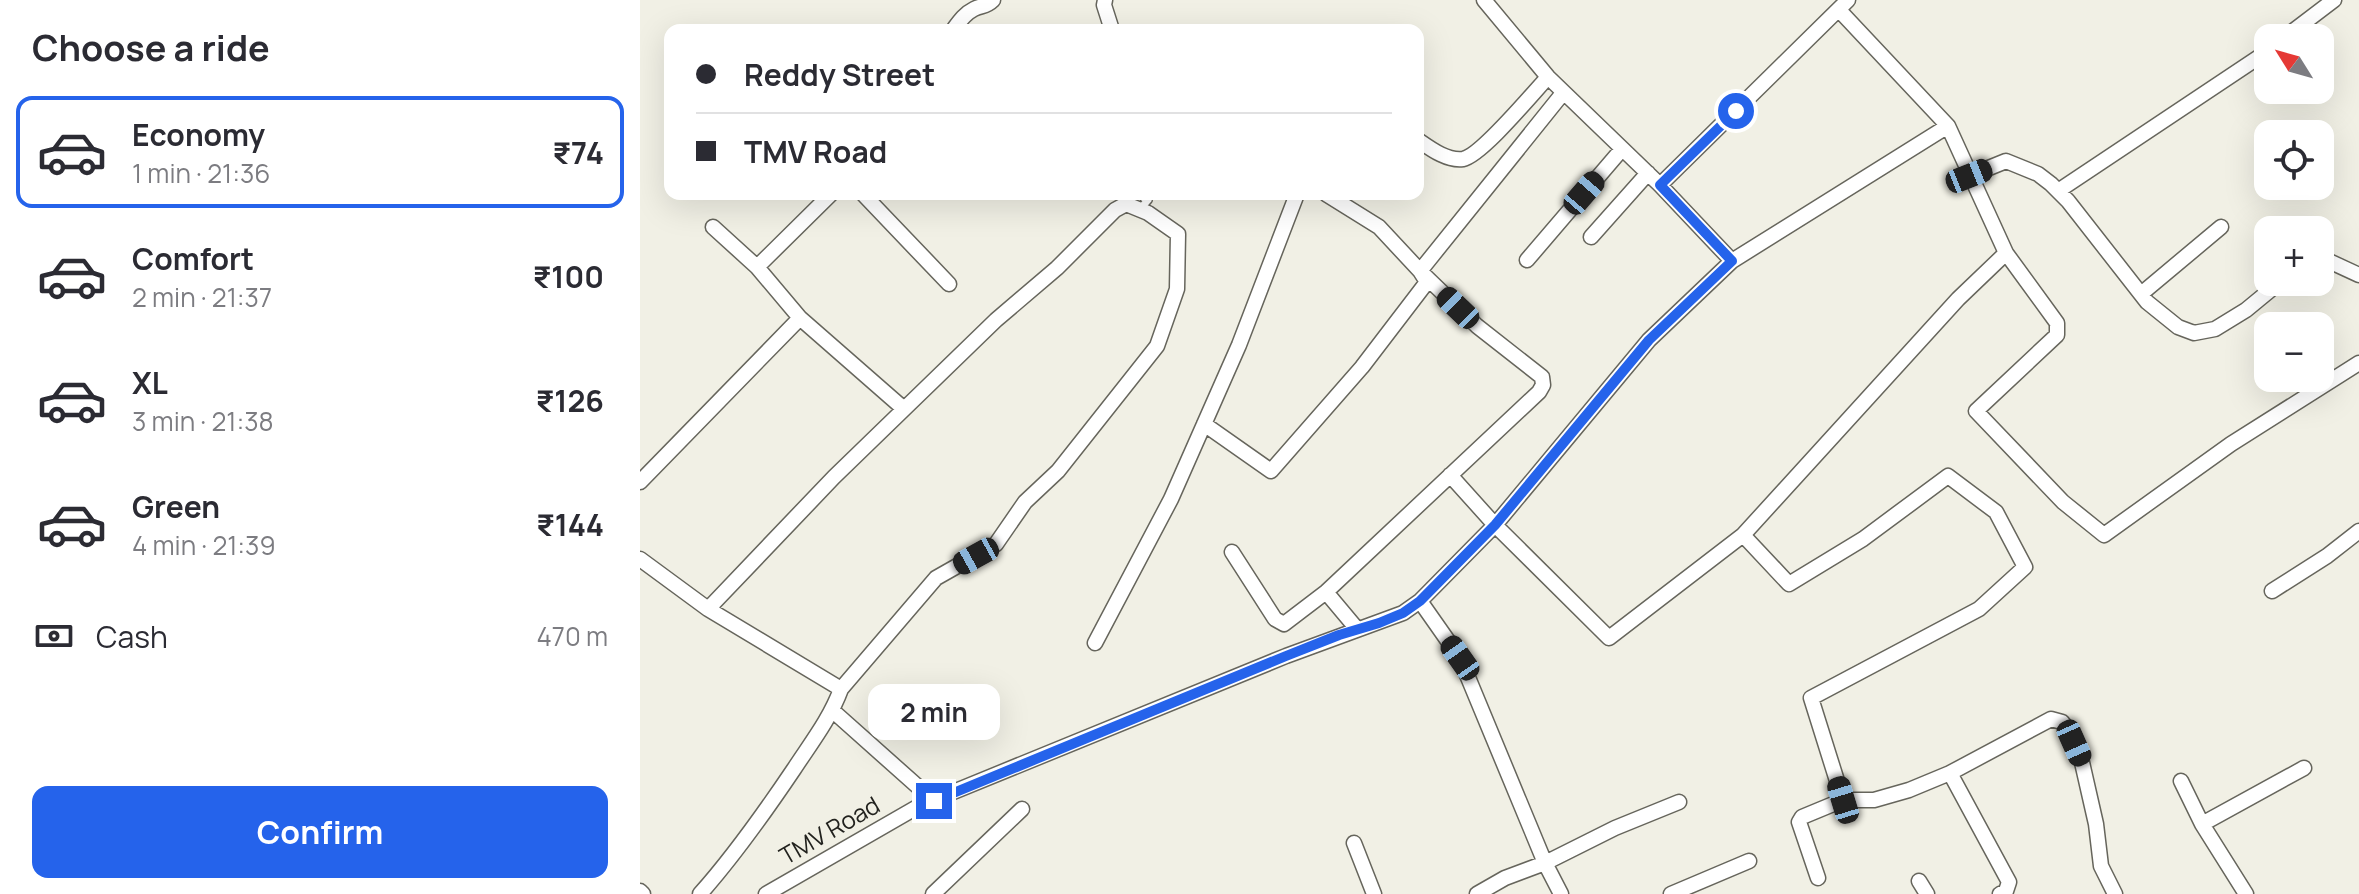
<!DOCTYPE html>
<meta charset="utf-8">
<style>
body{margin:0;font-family:Manrope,sans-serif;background:#f2f2f3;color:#2b2b33;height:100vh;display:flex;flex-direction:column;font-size:30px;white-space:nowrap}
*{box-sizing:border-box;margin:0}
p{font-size:26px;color:#7c7c81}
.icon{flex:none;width:44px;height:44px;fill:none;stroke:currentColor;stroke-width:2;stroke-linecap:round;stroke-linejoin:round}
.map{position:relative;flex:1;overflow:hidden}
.details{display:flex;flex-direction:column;background:#fff;width:640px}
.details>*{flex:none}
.guide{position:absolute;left:24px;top:24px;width:760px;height:176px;border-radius:16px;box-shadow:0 8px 32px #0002;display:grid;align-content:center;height:176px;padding:0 32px;background:#fff}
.needle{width:52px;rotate:307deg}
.buttons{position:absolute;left:1614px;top:24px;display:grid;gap:16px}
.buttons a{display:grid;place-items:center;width:80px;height:80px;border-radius:16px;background:#fff;box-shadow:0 8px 32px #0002;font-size:40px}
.end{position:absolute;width:36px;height:36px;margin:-18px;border:10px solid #2563eb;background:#fff;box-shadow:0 0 0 4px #fff}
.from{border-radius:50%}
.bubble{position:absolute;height:56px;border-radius:16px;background:#fff;box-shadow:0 8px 32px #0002;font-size:26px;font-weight:700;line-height:56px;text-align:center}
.car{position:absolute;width:24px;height:48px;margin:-24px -12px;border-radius:10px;box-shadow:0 0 6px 2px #0007;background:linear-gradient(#222 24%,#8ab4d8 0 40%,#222 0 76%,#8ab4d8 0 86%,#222 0)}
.guide b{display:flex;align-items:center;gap:28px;height:76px;font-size:30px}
.guide b+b{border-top:2px solid #e1e1e2}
.guide i{width:20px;height:20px;background:#2b2b33}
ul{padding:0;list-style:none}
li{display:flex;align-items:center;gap:24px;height:112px;margin:0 16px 12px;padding:0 16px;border:4px solid transparent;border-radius:16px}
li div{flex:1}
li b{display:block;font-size:30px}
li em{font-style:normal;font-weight:700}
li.on{border-color:#2563eb}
li>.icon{width:72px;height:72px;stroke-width:1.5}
h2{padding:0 32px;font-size:36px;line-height:96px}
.pay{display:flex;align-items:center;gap:20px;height:88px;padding:0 32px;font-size:30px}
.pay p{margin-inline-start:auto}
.primary-button{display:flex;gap:16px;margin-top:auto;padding:16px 32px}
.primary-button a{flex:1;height:92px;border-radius:16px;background:#2563eb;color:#fff;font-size:32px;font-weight:700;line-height:92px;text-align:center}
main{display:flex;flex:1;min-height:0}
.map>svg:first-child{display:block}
</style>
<main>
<section class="details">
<h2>Choose a ride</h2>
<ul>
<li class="on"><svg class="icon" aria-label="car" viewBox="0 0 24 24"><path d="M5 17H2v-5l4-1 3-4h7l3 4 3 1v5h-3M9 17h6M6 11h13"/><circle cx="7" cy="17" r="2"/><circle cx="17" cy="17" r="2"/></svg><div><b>Economy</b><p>1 min · 21:36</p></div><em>₹74</em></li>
<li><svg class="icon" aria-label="car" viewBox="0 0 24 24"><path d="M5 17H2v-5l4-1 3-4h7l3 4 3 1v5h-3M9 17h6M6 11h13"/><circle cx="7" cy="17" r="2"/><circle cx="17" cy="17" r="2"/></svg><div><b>Comfort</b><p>2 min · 21:37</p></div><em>₹100</em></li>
<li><svg class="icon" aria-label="car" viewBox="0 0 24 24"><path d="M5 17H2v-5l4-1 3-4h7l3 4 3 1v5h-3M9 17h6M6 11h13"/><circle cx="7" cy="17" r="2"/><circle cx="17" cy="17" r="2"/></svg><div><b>XL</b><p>3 min · 21:38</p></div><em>₹126</em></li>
<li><svg class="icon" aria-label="car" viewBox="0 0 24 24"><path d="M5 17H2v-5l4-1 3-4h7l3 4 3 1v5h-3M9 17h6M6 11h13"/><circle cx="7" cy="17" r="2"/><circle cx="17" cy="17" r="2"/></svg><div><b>Green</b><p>4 min · 21:39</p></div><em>₹144</em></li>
</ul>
<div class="pay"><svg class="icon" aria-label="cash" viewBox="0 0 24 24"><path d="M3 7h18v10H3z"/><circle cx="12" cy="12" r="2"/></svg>Cash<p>470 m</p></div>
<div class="primary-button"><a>Confirm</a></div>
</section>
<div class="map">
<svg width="1719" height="894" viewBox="0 0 1719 894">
<rect width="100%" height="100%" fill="#f1f0e5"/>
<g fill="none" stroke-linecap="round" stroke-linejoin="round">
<g stroke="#66655c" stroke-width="10">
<path id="lane" d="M 500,209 L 508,200 L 504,198"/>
</g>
<g stroke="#66655c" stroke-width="17">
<path id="street" d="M 465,0 L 464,5 L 472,30
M 844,0 L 908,77 L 1020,185 L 1092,261
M 1199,10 L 1308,126 L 1366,253
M 313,30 C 319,22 324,14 334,9 C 342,5 346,7 353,0
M 1644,38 L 1694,0
M 778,140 C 791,149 807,161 823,159 C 841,156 893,93 908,77
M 1329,176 L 1366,161 L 1398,174 L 1411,184 L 1428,201 L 1507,302 L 1538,327 L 1554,333 L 1575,329 L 1606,310 L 1640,282
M 1020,185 L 1208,0
M 1418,191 L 1628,51
M 191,194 L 117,267 L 160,318 L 264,409
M 223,194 L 309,284
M 73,227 L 117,267
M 951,237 L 1008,173
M 1680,257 L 1719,275
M 887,260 L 982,149
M 1501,294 L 1581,227
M 564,424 L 631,471 L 722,367 L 787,282 L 780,271 L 923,93
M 810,475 L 855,525 L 969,638 L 1103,535 L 1318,299 L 1366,253 L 1417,323 L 1417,335 L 1336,411 L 1423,502 L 1464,535 L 1591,444 L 1719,363
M 0,482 L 160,318
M 1103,535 L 1149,584 L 1223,539 L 1308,476 L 1356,512 L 1385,567 L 1339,609 L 1171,698 L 1203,800
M 592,552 L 635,619 L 644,624 L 686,592 L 899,392 L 903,385 L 902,377 L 837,326 L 780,271 L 739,227 L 686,194
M 0,559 L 68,609 L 194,477 L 356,320 L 417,268 L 475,210 L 486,204 L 508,213 L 538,234 L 537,289 L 517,346 L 418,471 L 385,502 L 356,544 L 296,578 L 201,689 C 190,719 171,743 154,769 C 125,812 94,856 60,894
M 1632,591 L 1687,556 L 1719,531
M 686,592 L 717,629
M 780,601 L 820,658 L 905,863 L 975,828 L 1039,802
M 68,609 L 201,689
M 455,643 L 531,499 L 599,345 L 657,194
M 193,711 L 294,801
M 1310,773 L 1369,882 L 1366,891 L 1360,894
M 1541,781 L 1562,824 L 1606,894
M 1562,824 L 1664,768
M 714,843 L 734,894
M 1178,878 L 1159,822 L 1162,817 L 1203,800 L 1234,800 L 1269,790 L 1310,773 L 1411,719 L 1422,722 L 1427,728 L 1441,758 L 1456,824 L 1461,866 L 1475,894
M 1279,881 L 1287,894
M 0,891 L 3,894
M 126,894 L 279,806 L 646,656 L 763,613 L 780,601 L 855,525 L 1009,340 L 1092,261 L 1308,126
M 293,894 L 382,809
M 837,894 L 865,878 L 905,863 L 921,894
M 1031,894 L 1109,861"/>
</g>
<use href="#lane" stroke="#fff" stroke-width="7"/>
<use href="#street" stroke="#fff" stroke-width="14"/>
</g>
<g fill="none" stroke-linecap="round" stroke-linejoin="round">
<path stroke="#2563eb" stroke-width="10" d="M 294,801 L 646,656 L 699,635 L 739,623 L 763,613 L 780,601 L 855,525 L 1009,340 L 1092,261 L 1020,185 L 1096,111"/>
</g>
<g text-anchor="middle" stroke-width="8" stroke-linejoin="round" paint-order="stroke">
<g font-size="24" fill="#22221e" stroke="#f1f0e5">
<text transform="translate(190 831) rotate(-30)" y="8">TMV Road</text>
</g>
</g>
</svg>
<div class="buttons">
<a><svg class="needle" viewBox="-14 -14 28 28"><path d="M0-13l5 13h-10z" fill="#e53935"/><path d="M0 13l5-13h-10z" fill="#7c7c81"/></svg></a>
<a><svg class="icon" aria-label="locate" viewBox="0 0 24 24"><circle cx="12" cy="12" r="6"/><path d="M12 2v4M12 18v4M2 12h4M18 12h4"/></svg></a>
<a>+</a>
<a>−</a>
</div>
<i class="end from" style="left:1096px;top:111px"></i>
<i class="end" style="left:294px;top:801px"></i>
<div class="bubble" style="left:228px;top:684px;width:132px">2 min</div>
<i class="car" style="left:1329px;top:176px;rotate:68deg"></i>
<i class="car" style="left:944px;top:193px;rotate:41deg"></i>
<i class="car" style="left:818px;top:308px;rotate:314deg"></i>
<i class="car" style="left:336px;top:556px;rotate:241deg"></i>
<i class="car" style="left:820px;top:658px;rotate:325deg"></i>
<i class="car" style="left:1434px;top:743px;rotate:156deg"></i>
<i class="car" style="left:1203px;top:800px;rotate:343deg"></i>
<div class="guide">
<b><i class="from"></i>Reddy Street</b>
<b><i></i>TMV Road</b>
</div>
</div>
</main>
